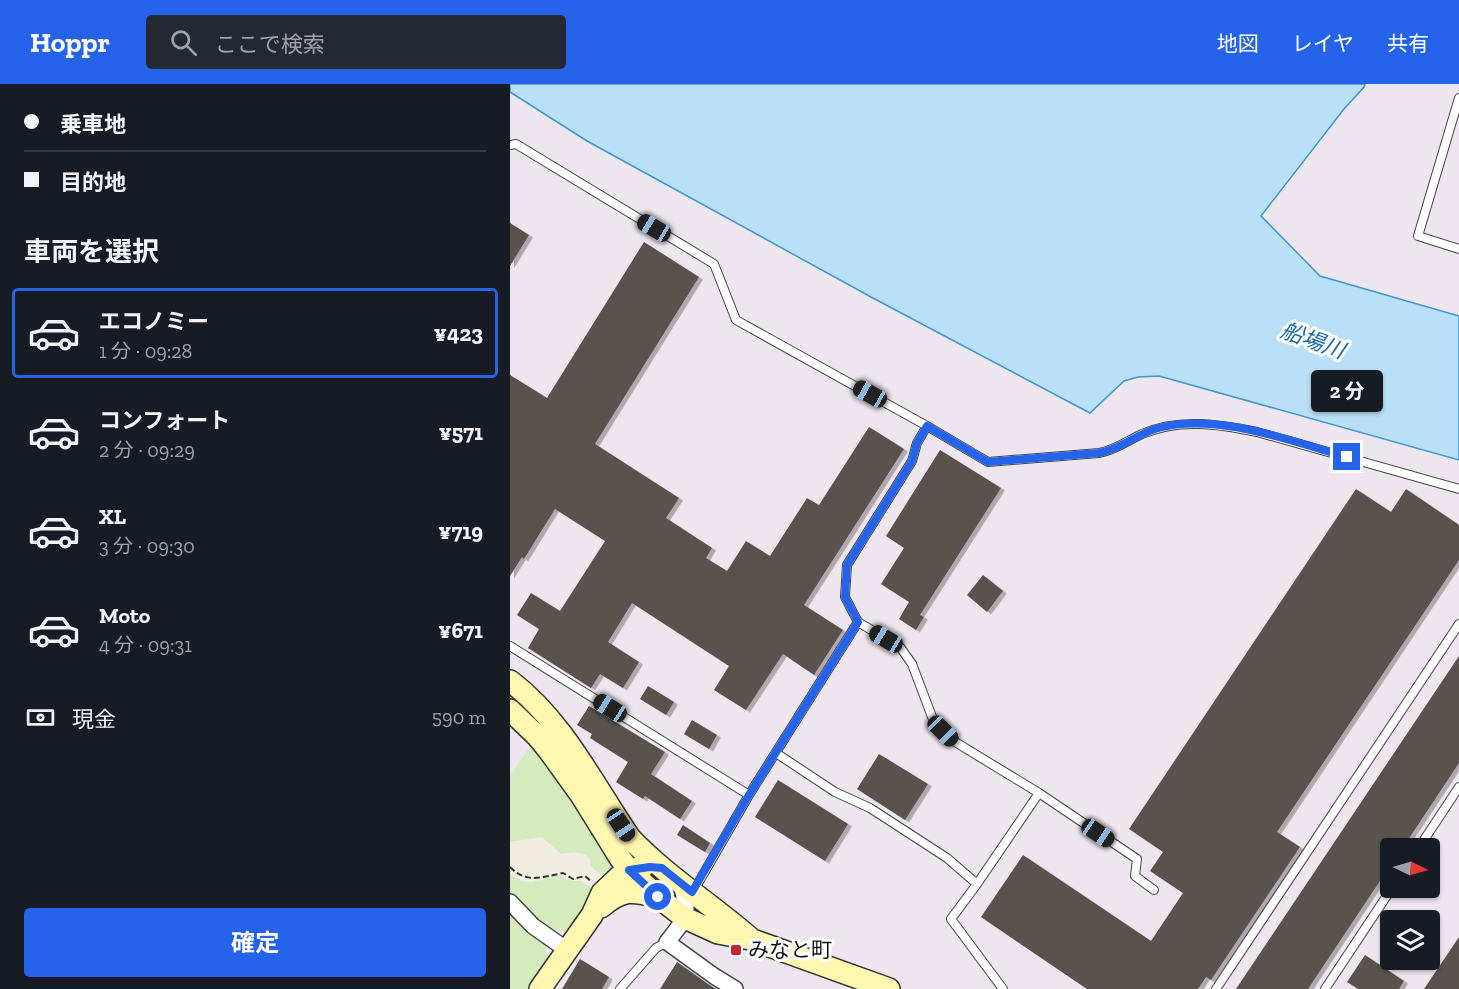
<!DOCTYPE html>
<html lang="ja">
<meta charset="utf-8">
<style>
body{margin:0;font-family:"Zilla Slab","Noto Sans JP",serif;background:#242831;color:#f1f3f6;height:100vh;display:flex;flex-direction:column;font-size:22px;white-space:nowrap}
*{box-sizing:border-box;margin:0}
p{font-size:20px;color:#9ea1a6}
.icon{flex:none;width:33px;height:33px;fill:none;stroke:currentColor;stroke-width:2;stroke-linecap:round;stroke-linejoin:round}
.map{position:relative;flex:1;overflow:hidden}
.sheet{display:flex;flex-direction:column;background:#171b24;width:510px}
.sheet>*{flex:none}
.guide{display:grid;align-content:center;height:132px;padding:0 24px;background:#171b24}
.needle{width:39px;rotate:95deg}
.buttons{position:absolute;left:870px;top:754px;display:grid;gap:12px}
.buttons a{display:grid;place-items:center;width:60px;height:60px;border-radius:6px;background:#171b24;box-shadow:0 2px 4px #0004;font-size:30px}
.end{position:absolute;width:27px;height:27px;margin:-14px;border:8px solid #2563eb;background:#fff;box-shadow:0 0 0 3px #fff}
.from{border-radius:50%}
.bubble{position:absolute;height:42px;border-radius:6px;background:#171b24;box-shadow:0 2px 4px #0004;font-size:20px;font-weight:700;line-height:42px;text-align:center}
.car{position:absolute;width:18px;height:36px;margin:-18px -9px;border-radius:8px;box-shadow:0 0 4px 2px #0007;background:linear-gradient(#222 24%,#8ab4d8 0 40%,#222 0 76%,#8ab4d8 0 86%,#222 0)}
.guide b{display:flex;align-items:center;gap:21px;height:57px;font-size:22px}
.guide b+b{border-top:2px solid #363941}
.guide i{width:15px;height:15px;background:#f1f3f6}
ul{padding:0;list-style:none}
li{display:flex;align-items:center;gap:18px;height:90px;margin:0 12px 9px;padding:0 12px;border:3px solid transparent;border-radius:6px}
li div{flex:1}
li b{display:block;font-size:22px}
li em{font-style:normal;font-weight:700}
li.selected{border-color:#2563eb}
li>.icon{width:54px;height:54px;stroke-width:1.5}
h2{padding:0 24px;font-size:27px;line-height:72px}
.pay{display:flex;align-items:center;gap:15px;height:66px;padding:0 24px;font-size:22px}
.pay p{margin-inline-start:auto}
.button{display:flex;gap:12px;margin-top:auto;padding:12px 24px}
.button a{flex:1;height:69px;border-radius:6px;background:#2563eb;color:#fff;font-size:24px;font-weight:700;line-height:69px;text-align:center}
header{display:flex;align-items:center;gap:36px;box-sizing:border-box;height:84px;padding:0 30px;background:#2563eb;color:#fff}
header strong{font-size:28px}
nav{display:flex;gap:33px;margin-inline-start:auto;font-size:21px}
.search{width:420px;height:54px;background:#242831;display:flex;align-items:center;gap:15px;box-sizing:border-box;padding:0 21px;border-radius:6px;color:#9ea1a6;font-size:22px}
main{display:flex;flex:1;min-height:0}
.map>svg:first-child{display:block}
</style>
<header>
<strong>Hoppr</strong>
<div class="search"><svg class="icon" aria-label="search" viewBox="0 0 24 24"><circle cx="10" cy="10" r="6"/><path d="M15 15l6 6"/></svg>ここで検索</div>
<nav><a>地図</a><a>レイヤ</a><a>共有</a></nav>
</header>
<main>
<section class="sheet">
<div class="guide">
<b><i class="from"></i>乗車地</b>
<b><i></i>目的地</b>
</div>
<h2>車両を選択</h2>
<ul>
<li class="selected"><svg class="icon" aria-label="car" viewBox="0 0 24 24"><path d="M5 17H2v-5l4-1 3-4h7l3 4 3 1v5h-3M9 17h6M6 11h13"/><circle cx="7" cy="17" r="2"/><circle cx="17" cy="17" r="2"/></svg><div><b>エコノミー</b><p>1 分 · 09:28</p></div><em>¥423</em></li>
<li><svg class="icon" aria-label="car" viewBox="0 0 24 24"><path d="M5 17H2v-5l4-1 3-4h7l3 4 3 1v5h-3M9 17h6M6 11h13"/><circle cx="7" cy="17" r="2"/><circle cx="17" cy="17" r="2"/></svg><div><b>コンフォート</b><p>2 分 · 09:29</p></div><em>¥571</em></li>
<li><svg class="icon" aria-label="car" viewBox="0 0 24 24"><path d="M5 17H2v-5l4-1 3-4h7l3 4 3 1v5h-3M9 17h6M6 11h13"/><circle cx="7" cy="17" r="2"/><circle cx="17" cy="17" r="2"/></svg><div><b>XL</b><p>3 分 · 09:30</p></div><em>¥719</em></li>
<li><svg class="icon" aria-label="car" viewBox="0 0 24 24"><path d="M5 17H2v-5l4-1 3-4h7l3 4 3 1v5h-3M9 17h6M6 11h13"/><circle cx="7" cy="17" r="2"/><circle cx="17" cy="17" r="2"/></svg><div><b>Moto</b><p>4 分 · 09:31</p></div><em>¥671</em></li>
</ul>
<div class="pay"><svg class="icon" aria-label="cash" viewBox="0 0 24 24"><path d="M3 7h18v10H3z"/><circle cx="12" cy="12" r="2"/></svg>現金<p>590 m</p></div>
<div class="button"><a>確定</a></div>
</section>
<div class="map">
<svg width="949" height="905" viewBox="0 0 949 905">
<defs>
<filter id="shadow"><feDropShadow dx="4" dy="2.5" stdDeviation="0" flood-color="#0004"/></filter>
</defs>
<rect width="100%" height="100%" fill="#fffdf5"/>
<path fill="#eee6ef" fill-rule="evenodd" d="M 855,0 L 949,0 L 949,232 L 810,192 L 750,132 L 834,25 L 854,3 Z
M 0,8 L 77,57 L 361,213 L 580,329 L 614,297 L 628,293 L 649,292 L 949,376 L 949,905 L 0,905 ZM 880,765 L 920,765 L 920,804 L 880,804 ZM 880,837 L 920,837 L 920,876 L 880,876 Z"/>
<path fill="#d5ebbd" d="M 23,658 L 57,707 L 101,777 L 99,785 L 87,801 L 58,848 C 25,847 22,826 0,810 L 0,692 Z
M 0,827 L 36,859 L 38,876 L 20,905 L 0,905 Z"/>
<path fill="#f1ede2" d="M 32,753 L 51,770 L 65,768 L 76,771 L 81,776 L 80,781 L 88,789 L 95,790 L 84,805 L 71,797 L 62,797 L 50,791 L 22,798 L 11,797 L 0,790 L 0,758 Z"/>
<path fill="#b9e0f7" stroke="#3f96cf" stroke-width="1.5" d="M 0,0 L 855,0 L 854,3 L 834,25 L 751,132 L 810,192 L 949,232 L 949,376 L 649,292 L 628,293 L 614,297 L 580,329 L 361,213 L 77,57 L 0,8 Z"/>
<path fill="#5a524d" filter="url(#shadow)" d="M 0,139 L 19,151 L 0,182 Z
M 134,158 L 189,193 L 85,360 L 169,414 L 156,434 L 202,464 L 196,474 L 217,487 L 236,457 L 260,472 L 297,414 L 309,421 L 359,343 L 394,365 L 294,521 L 333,546 L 304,591 L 273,570 L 236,626 L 204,606 L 219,582 L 122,519 L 98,558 L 129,578 L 113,604 L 90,590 L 81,604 L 18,564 L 29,545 L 7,531 L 21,509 L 50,527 L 95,457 L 45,425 L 14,475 L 12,473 L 0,492 L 0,291 L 37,314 Z
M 430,366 L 491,404 L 410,531 L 414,533 L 406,546 L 389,535 L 399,518 L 371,500 L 394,464 L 376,452 Z
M 846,405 L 881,428 L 896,405 L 949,441 L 949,476 L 767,748 L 790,763 L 701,896 L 696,893 L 688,905 L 577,905 L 471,833 L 513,771 L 641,857 L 673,809 L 640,787 L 653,768 L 619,745 Z
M 473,491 L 493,507 L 477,528 L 457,511 Z
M 949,572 L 949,679 L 892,765 L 880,765 L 880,782 L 798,905 L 726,905 Z
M 138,602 L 164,618 L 156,631 L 130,615 Z
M 79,622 L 155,668 L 141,690 L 182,717 L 170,735 L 135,712 L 133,715 L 106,698 L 118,678 L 80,654 L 82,650 L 67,641 Z
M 182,636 L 207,651 L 199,665 L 174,650 Z
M 369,670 L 418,700 L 395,736 L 347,705 Z
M 268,696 L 338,740 L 315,777 L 245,733 Z
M 173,741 L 200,759 L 195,768 L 167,751 Z
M 949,853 L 949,905 L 914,905 Z
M 855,871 L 894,897 L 889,905 L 848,905 L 837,898 Z
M 70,875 L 99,893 L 92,905 L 52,905 Z
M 167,878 L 198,900 L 206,905 L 150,905 Z"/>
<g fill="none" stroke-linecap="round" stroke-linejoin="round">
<g stroke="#444" stroke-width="10">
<path id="lane" d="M 949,14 L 908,152 L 949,165
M 0,61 L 6,60 L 204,180 L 226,236 L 417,342 L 478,378 L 589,369 C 605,366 617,357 632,350 C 669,334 708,340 747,348 L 949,405
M 417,342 L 407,359 L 402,377 L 337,481 L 335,513 L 348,538 L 390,563 L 402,580 L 424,638 L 442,656 L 529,709 L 627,775 L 625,792 L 644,806
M 0,562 L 239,711
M 266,669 L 325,708 L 360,724 L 437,774 L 467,800
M 908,765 L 949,703
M 183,808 L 239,711 L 348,538
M 110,905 L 146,864 L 157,858
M 493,905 L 441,835 L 467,800 L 529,709
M 706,905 L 949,540
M 815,905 L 882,804"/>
</g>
<g stroke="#444" stroke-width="18">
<path id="street" d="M 170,799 C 181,830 177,833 157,858 L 204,892 L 225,905
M 0,818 L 23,842 L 57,866"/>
</g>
<g stroke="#333" stroke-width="24">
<path id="secondary" d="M 0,597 C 53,637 83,700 120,754 C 156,792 201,820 240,854
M 0,626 L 27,652 L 40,668 L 71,711 L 110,774 L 119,786 L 148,813 L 175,834 L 208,849 L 240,855 L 379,905
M 91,823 C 113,805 121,806 148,813
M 30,905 L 82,831 L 92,809 L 110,792 L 119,786 L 133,783"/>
</g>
<path stroke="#333" stroke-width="2" stroke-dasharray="6 3" stroke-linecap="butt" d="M 0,783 C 16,800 33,793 53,789 L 63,795 L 75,792 L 82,798"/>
<use href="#lane" stroke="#fff" stroke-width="8"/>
<use href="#street" stroke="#fff" stroke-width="15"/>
<use href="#secondary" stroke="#fff6b0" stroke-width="21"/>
</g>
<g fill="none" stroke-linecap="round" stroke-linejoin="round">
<path stroke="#2563eb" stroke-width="8" d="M 148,813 L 119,786 L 140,783 L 152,784 L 182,808 L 239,711 L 348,538 L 335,513 L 337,481 L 402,377 L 407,359 L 417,342 L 478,378 L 589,369 C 611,365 627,350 648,344 C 707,328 780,357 837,373"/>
</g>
<rect fill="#c4262e" stroke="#fff" stroke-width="2" x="220" y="860" width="12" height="12" rx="3"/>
<g text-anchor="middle" stroke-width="6" stroke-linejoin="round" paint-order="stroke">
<g font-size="21" fill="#111" stroke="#fff" text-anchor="start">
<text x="238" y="873">みなと町</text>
</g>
<g font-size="22" font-style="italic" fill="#1768a6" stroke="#fff">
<text transform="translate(803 256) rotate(20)" y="8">船場川</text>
</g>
</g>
</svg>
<div class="buttons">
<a><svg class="needle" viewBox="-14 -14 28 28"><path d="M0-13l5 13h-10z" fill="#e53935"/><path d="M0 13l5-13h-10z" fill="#9ea1a6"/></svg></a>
<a><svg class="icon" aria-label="layers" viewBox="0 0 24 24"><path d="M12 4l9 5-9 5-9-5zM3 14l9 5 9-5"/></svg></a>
</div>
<i class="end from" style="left:148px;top:813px"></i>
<i class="end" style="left:837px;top:373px"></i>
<div class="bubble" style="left:801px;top:286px;width:72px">2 分</div>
<i class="car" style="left:144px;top:144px;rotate:301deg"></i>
<i class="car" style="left:360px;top:310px;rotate:299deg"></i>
<i class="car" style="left:376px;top:555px;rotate:301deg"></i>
<i class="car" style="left:100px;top:624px;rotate:302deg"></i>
<i class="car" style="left:433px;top:647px;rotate:135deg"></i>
<i class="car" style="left:111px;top:741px;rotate:146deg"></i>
<i class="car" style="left:588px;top:749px;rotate:124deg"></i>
</div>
</main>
